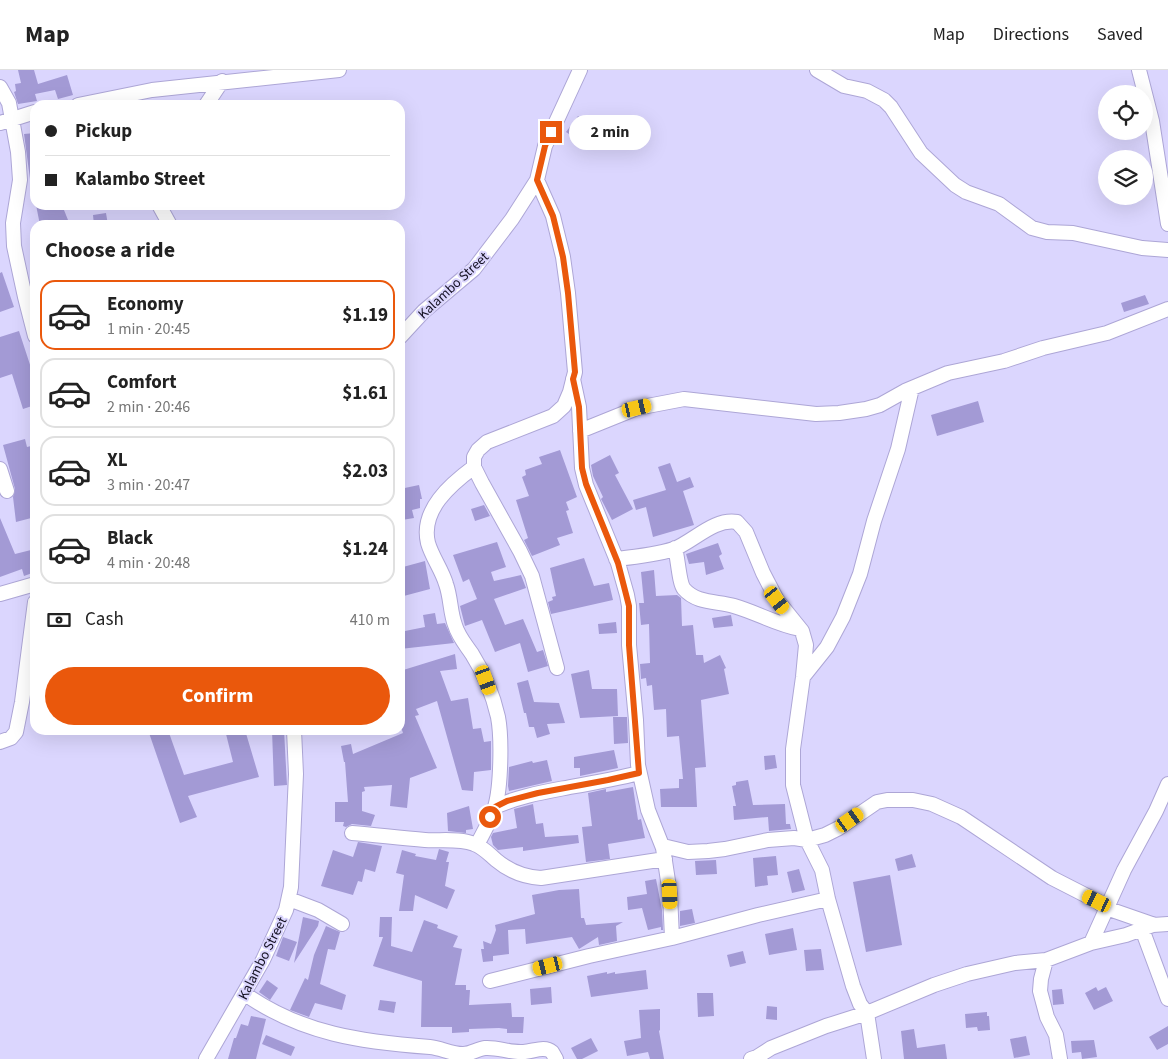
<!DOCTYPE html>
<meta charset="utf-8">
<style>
body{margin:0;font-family:"Source Sans 3",sans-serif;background:#f6f6f6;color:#222;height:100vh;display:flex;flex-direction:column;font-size:19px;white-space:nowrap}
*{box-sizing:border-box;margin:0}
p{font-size:16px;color:#767676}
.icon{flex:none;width:28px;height:28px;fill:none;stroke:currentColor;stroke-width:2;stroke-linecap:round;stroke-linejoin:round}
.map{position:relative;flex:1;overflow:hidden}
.panel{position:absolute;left:30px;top:150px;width:375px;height:515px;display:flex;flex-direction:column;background:#fff;border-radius:15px;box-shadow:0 5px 20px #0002}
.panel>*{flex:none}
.banner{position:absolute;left:30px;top:30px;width:375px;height:110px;border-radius:15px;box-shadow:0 5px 20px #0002;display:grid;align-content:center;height:110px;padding:0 15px;background:#fff}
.fabs{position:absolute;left:1098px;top:15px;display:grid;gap:10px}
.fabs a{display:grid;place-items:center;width:55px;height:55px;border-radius:50%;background:#fff;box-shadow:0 5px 20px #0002;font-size:25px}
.end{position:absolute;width:22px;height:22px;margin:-11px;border:6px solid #ea580c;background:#fff;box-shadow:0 0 0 2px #fff}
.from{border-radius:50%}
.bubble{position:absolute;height:35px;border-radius:18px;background:#fff;box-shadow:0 5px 20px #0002;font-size:16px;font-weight:700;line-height:35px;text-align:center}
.car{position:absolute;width:15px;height:30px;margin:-15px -8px;border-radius:6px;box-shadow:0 0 4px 1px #0007;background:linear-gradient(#f5c518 24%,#345 0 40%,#f5c518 0 76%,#345 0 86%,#f5c518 0)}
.banner b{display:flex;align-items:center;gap:18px;height:48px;font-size:19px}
.banner b+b{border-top:1px solid #e0e0e0}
.banner i{width:12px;height:12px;background:#222}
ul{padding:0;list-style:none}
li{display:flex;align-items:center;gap:15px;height:70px;margin:0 10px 8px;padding:0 5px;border:2px solid #e0e0e0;border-radius:15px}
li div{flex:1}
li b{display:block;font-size:19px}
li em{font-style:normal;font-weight:700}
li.selected{border-color:#ea580c}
li>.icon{width:45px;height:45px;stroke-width:1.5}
h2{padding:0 15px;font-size:22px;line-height:60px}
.pay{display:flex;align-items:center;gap:12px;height:55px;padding:0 15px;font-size:19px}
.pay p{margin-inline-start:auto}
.action{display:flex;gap:10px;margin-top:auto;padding:10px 15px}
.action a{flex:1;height:58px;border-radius:30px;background:#ea580c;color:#fff;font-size:20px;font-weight:700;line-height:58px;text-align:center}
header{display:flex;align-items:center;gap:30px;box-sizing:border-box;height:70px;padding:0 25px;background:#fff;border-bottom:1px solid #e0e0e0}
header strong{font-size:24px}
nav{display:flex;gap:28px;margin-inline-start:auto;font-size:18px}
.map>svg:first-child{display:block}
</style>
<header>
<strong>Map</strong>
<nav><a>Map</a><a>Directions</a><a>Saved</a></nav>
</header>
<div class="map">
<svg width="1168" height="989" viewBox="0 0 1168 989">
<rect width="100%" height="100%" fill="#dbd6fe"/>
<path fill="#a39ad5" d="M 18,0 L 34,0 L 38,14 L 67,5 L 73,25 L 58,29 L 55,20 L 35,24 L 37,31 L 18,34 L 14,22 L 16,21 L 15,14 L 21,13 Z
M 578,46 L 590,54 L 578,70 L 566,62 Z
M 35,63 L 35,109 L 30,109 L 24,64 Z
M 36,135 L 62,135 L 70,155 L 40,155 Z
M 106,143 L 108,155 L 94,155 L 93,145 Z
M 2,202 L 14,237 L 0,242 L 0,203 Z
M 1145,225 L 1149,234 L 1124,242 L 1121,233 Z
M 19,261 L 35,310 L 35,335 L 23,339 L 12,304 L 0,308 L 0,267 Z
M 978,331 L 984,352 L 937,366 L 931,345 Z
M 25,369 L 27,377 L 35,375 L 35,447 L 16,452 L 13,427 L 15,419 L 3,375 Z
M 560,380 L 577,427 L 566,432 L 569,440 L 566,441 L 573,463 L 557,468 L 560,475 L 532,486 L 524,470 L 528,468 L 516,430 L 529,426 L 522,407 L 526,405 L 525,400 L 542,394 L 539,387 Z
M 610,385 L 619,403 L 615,405 L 633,439 L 612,450 L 601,429 L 603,427 L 593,406 L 591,395 Z
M 670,393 L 677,412 L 690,407 L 694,417 L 683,421 L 694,455 L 653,467 L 646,437 L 636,440 L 633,430 L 666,420 L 658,397 Z
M 419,415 L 422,429 L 420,429 L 420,438 L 412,440 L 414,448 L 402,450 L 400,419 Z
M 484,435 L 490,446 L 475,451 L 471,439 Z
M 0,448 L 15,484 L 35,479 L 35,502 L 24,506 L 22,499 L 0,507 Z
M 497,472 L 506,497 L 491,502 L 494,511 L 521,505 L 526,518 L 494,529 L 505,555 L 523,549 L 537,582 L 543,580 L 548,596 L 528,602 L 520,573 L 495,582 L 482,550 L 465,556 L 460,536 L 477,529 L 469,509 L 463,512 L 453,485 Z
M 718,473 L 722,484 L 719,486 L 724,499 L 706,505 L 704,492 L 689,494 L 686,484 Z
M 584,488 L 594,516 L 609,513 L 613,530 L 551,544 L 548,532 L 553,530 L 552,527 L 556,526 L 550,498 Z
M 425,491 L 430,519 L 400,527 L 400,504 L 405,504 L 403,497 Z
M 654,500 L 656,526 L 677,525 L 681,528 L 682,556 L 693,555 L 696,585 L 703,585 L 704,593 L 720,585 L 726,598 L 724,599 L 729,624 L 701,630 L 706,697 L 695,698 L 697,737 L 661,737 L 660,719 L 679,718 L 679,709 L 683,709 L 679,666 L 667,667 L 666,639 L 654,640 L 652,615 L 647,616 L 646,608 L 641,609 L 640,594 L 650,593 L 649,554 L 641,555 L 639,533 L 644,533 L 641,502 Z
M 435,543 L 437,554 L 445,553 L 454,573 L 400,579 L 400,562 L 425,557 L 423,545 Z
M 731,545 L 733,556 L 714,558 L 712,548 Z
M 616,552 L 617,563 L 599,564 L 598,554 Z
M 455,584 L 457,599 L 440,601 L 451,631 L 468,628 L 473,659 L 481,658 L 484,672 L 491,671 L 491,700 L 474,702 L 473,721 L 462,720 L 437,631 L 416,639 L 419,645 L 415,646 L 437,698 L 410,708 L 407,738 L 390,736 L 392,715 L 364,717 L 365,721 L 362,722 L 362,741 L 375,745 L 371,756 L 352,754 L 346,757 L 343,756 L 344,752 L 335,752 L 335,732 L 348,732 L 345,692 L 344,692 L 341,676 L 351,674 L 353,684 L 403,663 L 400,654 L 400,601 Z
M 589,600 L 592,619 L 617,619 L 618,646 L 580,648 L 571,604 Z
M 528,610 L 534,632 L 559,633 L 565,653 L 547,654 L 550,664 L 537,668 L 534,657 L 529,657 L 526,643 L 524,643 L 517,613 Z
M 613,647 L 627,647 L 628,673 L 614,674 Z
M 148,660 L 168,660 L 184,705 L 233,692 L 225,660 L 245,660 L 259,707 L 188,726 L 197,747 L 180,753 Z
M 272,660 L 284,660 L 287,715 L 274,716 Z
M 614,680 L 618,698 L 580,706 L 580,698 L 574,698 L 574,687 Z
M 775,685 L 777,698 L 765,700 L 764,686 Z
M 547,690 L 552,711 L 509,721 L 508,716 L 509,697 L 532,691 L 533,693 Z
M 748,710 L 753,735 L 785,734 L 786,754 L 790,754 L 791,759 L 769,761 L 768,747 L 734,750 L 733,736 L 736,736 L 732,716 L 736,715 L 736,712 Z
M 633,717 L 638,750 L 641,749 L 645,768 L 608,774 L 610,789 L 586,792 L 582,757 L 592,756 L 588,723 L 606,719 L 606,722 Z
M 533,734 L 536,754 L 543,753 L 545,767 L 578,765 L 579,773 L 523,781 L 523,777 L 498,780 L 493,775 L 491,767 L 493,763 L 517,758 L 514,739 Z
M 469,736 L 473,759 L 466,760 L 466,763 L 448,761 L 447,743 Z
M 358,772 L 382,776 L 375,802 L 365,799 L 362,812 L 358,811 L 353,825 L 321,816 L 333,780 L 353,787 Z
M 439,779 L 449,782 L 446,792 L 449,792 L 445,816 L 455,820 L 447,839 L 415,825 L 413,841 L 399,841 L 404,805 L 396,803 L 402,780 L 416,784 L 415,786 L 436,790 Z
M 912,784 L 916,797 L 898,801 L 895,789 Z
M 776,786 L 778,805 L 767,806 L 768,815 L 755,817 L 753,788 Z
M 716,790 L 717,804 L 696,805 L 695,791 Z
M 799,799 L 805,820 L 792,823 L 787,802 Z
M 890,805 L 902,875 L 866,882 L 853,812 Z
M 656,809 L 662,840 L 663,860 L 661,860 L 661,857 L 648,860 L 642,838 L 628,840 L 627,827 L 647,824 L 645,811 Z
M 579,819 L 581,848 L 584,848 L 586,855 L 623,852 L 616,856 L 617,871 L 599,875 L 598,867 L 579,879 L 572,867 L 526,874 L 525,859 L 508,860 L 509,884 L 493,886 L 493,891 L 483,892 L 481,879 L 484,879 L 483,871 L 491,874 L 496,860 L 495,855 L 535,844 L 532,825 L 559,820 Z
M 692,839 L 695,853 L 680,856 L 680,841 Z
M 303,847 L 319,851 L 318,856 L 294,893 Z
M 380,847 L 392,847 L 391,876 L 412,882 L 424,850 L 438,855 L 437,858 L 458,866 L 453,877 L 462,879 L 455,915 L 466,915 L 466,920 L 470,920 L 469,935 L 511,933 L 512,947 L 524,947 L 523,963 L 507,963 L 507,959 L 499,958 L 469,959 L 469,962 L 452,963 L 452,957 L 421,957 L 422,911 L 373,896 L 383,867 L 379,867 Z
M 326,856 L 340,862 L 335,880 L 328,879 L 320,914 L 346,925 L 342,940 L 315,933 L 309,947 L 290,940 L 305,908 L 308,910 L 314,885 Z
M 793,858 L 797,880 L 769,885 L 765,864 Z
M 283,867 L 297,872 L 289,891 L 276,886 Z
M 821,879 L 824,900 L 806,901 L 804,880 Z
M 743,881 L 746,893 L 730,897 L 727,885 Z
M 646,900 L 648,919 L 591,927 L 587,906 L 607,902 L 607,904 L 615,902 L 615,904 Z
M 267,910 L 278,918 L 270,930 L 259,922 Z
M 551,917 L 552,933 L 531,935 L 530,919 Z
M 1096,917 L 1098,921 L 1106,917 L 1113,931 L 1094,940 L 1085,923 Z
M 1062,919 L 1064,934 L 1053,935 L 1052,920 Z
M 697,923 L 713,923 L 714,946 L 698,947 Z
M 380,930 L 396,932 L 394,943 L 378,940 Z
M 767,936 L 777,937 L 777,950 L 766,949 Z
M 660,939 L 660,960 L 659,961 L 664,989 L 650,989 L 648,982 L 627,986 L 624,971 L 641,968 L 639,940 Z
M 987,942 L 987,946 L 989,946 L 990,960 L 978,961 L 977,957 L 966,958 L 965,944 Z
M 251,946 L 266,949 L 256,989 L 228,989 L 234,968 L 236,968 L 241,954 L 248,956 Z
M 1168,956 L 1168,974 L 1157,980 L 1149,967 Z
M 914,959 L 917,978 L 945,974 L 947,989 L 904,989 L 901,961 Z
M 266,965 L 295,977 L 291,986 L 262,974 Z
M 1026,966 L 1030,985 L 1014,988 L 1010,969 Z
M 591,968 L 598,981 L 582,989 L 577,989 L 571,978 Z
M 1094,970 L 1097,987 L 1082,989 L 1081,982 L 1072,983 L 1071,971 Z"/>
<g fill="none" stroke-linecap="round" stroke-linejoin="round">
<g stroke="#ada6d6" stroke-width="16">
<path id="minor" d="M 817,0 L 844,16 L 867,21 L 884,30 L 891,37 L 921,83 L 955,115 L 966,122 L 999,134 L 1032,158 L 1047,162 L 1073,163 L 1142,178 L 1168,180
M 1139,0 L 1152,51 L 1168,154
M 0,17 L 9,33 L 18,82 L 20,110 L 13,153 L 14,176 L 25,227 L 35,266
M 78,35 L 152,20 L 339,0
M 206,35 L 222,11
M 0,53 L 35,42
M 537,110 L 553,146 L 563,187 L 568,223 L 575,302 L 570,322 L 564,336 L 553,346 L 487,372 L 478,380 L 474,387 L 474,397 L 482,413 L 520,481 L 532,506 L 557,598
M 159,135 L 170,155
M 400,267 L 424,241 L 474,199 L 512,149 L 537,110 L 545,76 L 580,0
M 573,309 L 579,337 L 582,398 L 586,415 L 618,493 L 627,525 L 629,536 L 629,575 L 636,650 L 638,695 L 648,740 L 663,778 L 670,824 L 672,868
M 580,361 L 637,338 L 684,329 L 816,344 L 839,343 L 866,339 L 880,335 L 905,321 L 948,303 L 1004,291 L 1043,278 L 1107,263 L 1168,239
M 474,397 C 451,414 420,440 428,473 C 432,487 442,500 446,514 C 451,528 450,542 455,555 C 458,566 466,575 472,584 C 484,603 493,625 498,647 C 502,668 501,717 495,737 C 491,750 483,763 477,775
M 0,399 L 7,421
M 675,478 C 678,488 679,513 684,519 C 697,534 718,531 734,536 C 758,543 775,554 800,559
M 616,489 C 635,487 655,485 674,479 C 694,471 714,448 737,452 L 746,462 L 763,503 L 777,530 L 802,561 L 806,575 L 803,607 L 793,679 L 793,715 L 807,770 L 822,800 L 828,829 L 853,916 L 860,934 L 867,943 L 874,989
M 0,524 L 35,514
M 803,607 L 827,577 L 843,547 L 860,504 L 874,451 L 898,379 L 912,318
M 0,672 L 11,668 L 16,662 L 22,632 L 35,532
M 495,737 C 519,726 544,722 570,717 C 593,713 616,709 639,703
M 352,763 C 376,765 400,768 425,770 C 439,771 461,768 474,774 C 483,777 489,784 496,790 C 509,801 524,807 541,808 L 665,789
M 663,776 L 688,782 L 708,781 L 725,779 L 768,770 L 794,768 L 807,770 L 825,765 L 839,758 L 877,732 L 887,730 L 913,730 L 932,734 L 961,747 L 1052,808 L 1097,831 L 1106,838 L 1155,855
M 289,829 L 318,840 L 342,854
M 1142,859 L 1168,929
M 1091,873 L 1124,800 L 1156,741 L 1168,714
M 1046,890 L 1041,909 L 1040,921 L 1047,947 L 1056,965 L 1060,989
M 490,911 L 589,886 L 672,868 L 758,845 L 828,829
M 245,924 C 302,964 362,972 430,977 C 441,978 451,984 463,984 C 471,984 477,979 485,978 C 498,977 510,983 523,982 C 533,982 544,975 552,982 L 556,989
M 206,989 L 263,890 L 286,840 L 291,817 L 296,704 L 294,660
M 751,989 L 757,987 L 771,978 L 826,956 L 867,943 L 934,915 L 967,904 L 1015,893 L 1046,890 L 1091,873 L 1126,865 L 1153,855 L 1168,854"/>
</g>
<use href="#minor" stroke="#fff" stroke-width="14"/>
</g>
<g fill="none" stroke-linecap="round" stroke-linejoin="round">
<path stroke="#ea580c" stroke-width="6" d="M 490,747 L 495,737 L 507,731 L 538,723 L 608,710 L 639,703 L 629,575 L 629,536 L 618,493 L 586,414 L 582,398 L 579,337 L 573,309 L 575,302 L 568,223 L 563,187 L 553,146 L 537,110 L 545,76 L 551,62"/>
</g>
<g text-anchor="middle" stroke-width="4" stroke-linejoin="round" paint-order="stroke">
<g font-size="14" fill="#151223" stroke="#dbd6fe">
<text transform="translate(453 215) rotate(-43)" y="5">Kalambo Street</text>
<text transform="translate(262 888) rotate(-63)" y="5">Kalambo Street</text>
</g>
</g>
</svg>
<div class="fabs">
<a><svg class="icon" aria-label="locate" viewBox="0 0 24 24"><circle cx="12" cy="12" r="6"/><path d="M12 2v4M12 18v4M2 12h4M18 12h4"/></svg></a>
<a><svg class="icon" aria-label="layers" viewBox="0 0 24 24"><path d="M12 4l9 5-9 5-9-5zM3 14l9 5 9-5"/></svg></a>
</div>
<i class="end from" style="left:490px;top:747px"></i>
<i class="end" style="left:551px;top:62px"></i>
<div class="bubble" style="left:569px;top:45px;width:82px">2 min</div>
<i class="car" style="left:637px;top:338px;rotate:77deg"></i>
<i class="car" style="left:777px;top:530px;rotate:143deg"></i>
<i class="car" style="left:486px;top:610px;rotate:160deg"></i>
<i class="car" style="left:850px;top:750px;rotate:55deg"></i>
<i class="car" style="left:670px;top:824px;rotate:177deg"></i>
<i class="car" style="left:1097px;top:831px;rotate:296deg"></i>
<i class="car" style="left:548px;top:896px;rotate:256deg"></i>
<div class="banner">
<b><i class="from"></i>Pickup</b>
<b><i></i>Kalambo Street</b>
</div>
<section class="panel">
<h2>Choose a ride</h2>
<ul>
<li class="selected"><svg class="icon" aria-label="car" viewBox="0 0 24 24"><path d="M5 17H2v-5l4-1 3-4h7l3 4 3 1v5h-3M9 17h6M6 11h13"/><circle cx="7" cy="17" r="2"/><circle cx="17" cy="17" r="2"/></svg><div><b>Economy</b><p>1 min · 20:45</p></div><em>$1.19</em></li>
<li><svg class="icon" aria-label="car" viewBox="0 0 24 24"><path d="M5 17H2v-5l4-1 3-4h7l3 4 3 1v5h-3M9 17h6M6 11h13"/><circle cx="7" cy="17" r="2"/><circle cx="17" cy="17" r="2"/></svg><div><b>Comfort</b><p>2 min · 20:46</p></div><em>$1.61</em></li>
<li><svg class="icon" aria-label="car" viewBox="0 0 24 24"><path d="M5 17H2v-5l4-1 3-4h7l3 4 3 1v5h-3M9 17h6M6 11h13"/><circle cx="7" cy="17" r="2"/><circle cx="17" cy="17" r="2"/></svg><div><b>XL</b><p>3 min · 20:47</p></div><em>$2.03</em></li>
<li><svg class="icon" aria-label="car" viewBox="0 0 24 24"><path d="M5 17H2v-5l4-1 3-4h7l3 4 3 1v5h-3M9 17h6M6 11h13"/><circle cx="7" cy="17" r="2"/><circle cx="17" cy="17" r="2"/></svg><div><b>Black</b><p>4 min · 20:48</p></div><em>$1.24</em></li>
</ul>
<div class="pay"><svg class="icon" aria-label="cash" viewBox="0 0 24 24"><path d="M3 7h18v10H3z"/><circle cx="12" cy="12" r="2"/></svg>Cash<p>410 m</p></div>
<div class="action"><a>Confirm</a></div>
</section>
</div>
